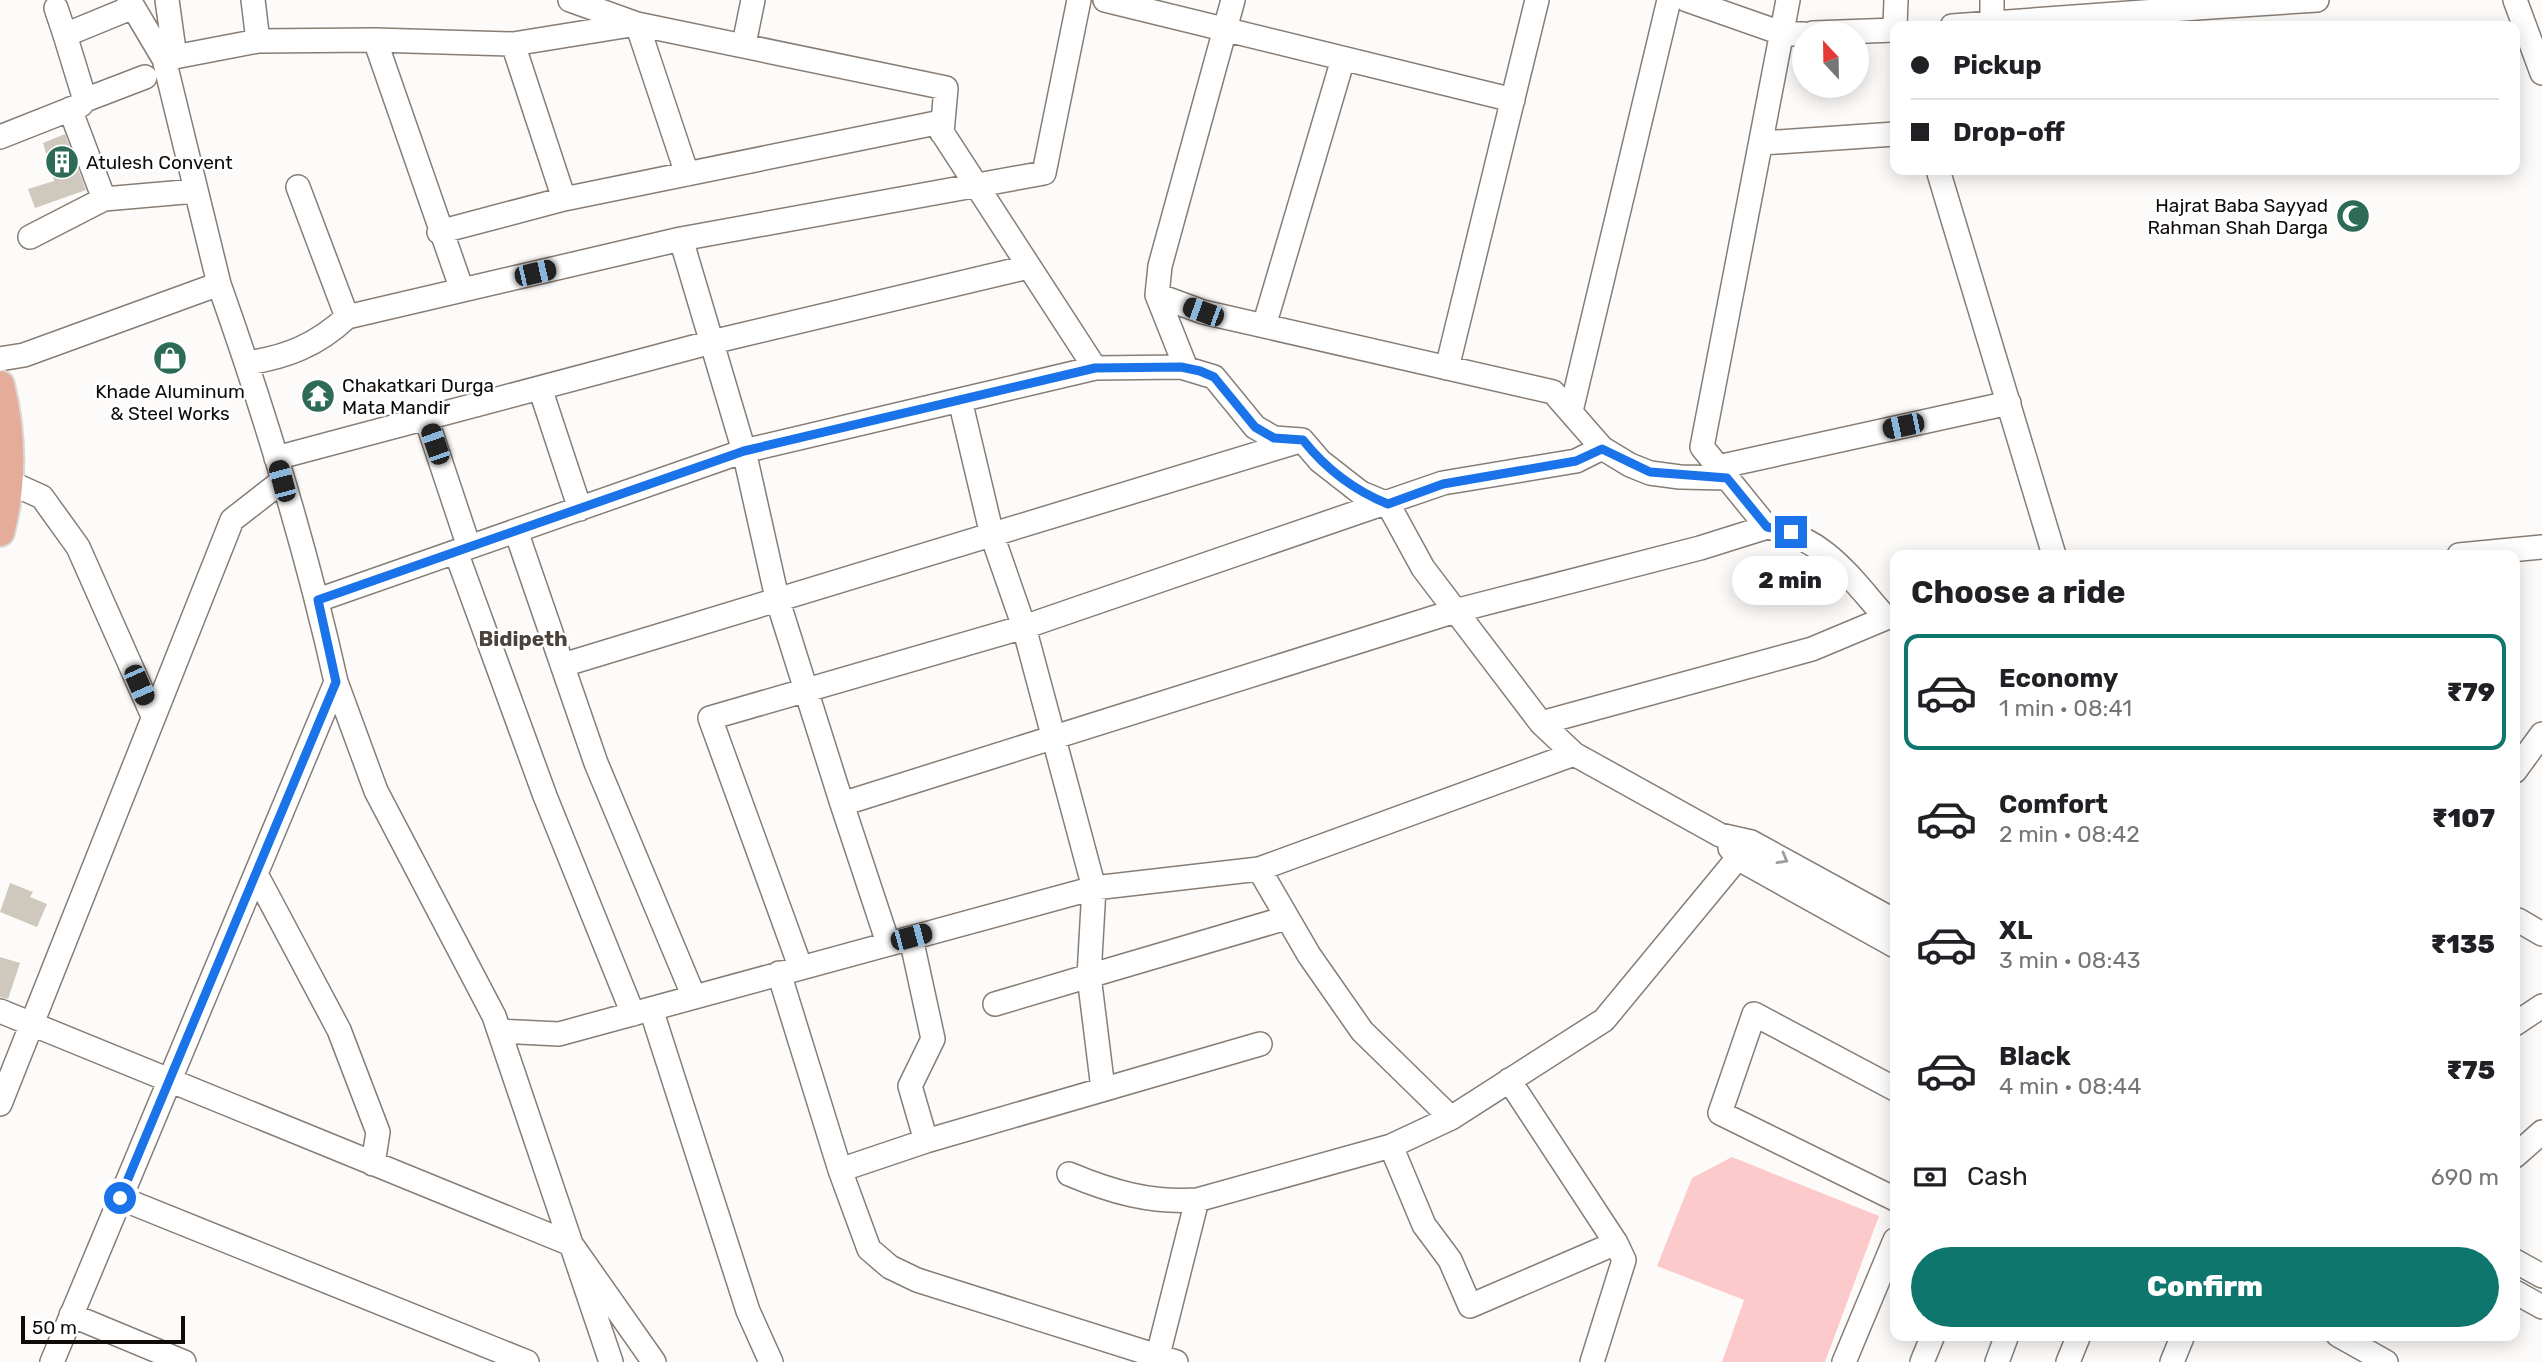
<!DOCTYPE html>
<meta charset="utf-8">
<style>
body{margin:0;font-family:Rubik,sans-serif;background:#f6f6f6;color:#202124;height:100vh;display:flex;flex-direction:column;font-size:26px;white-space:nowrap}
*{box-sizing:border-box;margin:0}
p{font-size:23px;color:#757577}
.icon{flex:none;width:38px;height:38px;fill:none;stroke:currentColor;stroke-width:2;stroke-linecap:round;stroke-linejoin:round}
.map{position:relative;flex:1;overflow:hidden}
.panel{position:absolute;left:1890px;top:550px;width:630px;height:791px;display:flex;flex-direction:column;background:#fff;border-radius:14px;box-shadow:0 4px 18px #0003}
.panel>*{flex:none}
.top-card{position:absolute;left:1890px;top:21px;width:630px;height:154px;border-radius:14px;box-shadow:0 4px 18px #0003;display:grid;align-content:center;height:154px;padding:0 21px;background:#fff}
.needle{width:46px;rotate:338deg}
.tools{position:absolute;left:1792px;top:21px;display:grid;gap:14px}
.tools a{display:grid;place-items:center;width:77px;height:77px;border-radius:50%;background:#fff;box-shadow:0 4px 18px #0003;font-size:35px}
.scale{position:absolute;left:21px;bottom:18px;width:164px;box-sizing:border-box;padding-left:7px;border:4px solid #0f0b08;border-top:0;font-size:19px;line-height:24px;white-space:nowrap;color:#0f0b08;-webkit-text-stroke:5px #fff;paint-order:stroke}
.end{position:absolute;width:32px;height:32px;margin:-16px;border:9px solid #1a73e8;background:#fff;box-shadow:0 0 0 4px #fff}
.from{border-radius:50%}
.bubble{position:absolute;height:49px;border-radius:24px;background:#fff;box-shadow:0 4px 18px #0003;font-size:23px;font-weight:800;line-height:49px;text-align:center}
.car{position:absolute;width:21px;height:42px;margin:-21px -10px;border-radius:9px;box-shadow:0 0 5px 2px #0007;background:linear-gradient(#222 24%,#8ab4d8 0 40%,#222 0 76%,#8ab4d8 0 86%,#222 0)}
.top-card b{display:flex;align-items:center;gap:24px;height:66px;font-size:26px}
.top-card b+b{border-top:2px solid #e0e0e0}
.top-card i{width:18px;height:18px;background:#202124}
ul{padding:0;list-style:none}
li{display:flex;align-items:center;gap:21px;height:116px;margin:0 14px 10px;padding:0 7px;border:4px solid transparent;border-radius:14px}
li div{flex:1}
li b{display:block;font-size:26px}
li em{font-style:normal;font-weight:800}
li.selected{border-color:#0f766e}
li>.icon{width:63px;height:63px;stroke-width:1.5}
h2{padding:0 21px;font-size:32px;line-height:84px}
.pay{display:flex;align-items:center;gap:18px;height:77px;padding:0 21px;font-size:26px}
.pay p{margin-inline-start:auto}
.primary-button{display:flex;gap:14px;margin-top:auto;padding:14px 21px}
.primary-button a{flex:1;height:80px;border-radius:42px;background:#0f766e;color:#fff;font-size:28px;font-weight:800;line-height:80px;text-align:center}
.map>svg:first-child{display:block}
</style>
<div class="map">
<svg width="2542" height="1362" viewBox="0 0 2542 1362">
<rect width="100%" height="100%" fill="#fdfbf9"/>
<path fill="#fdcacc" d="M 1732,1157 L 1879,1216 L 1825,1362 L 1722,1362 L 1744,1300 L 1657,1266 L 1692,1178 Z"/>
<path fill="#cec8bd" d="M 65,134 L 86,190 L 35,208 L 28,189 L 54,181 L 43,143 Z
M 10,883 L 33,892 L 30,897 L 47,904 L 37,927 L 0,912 Z
M 0,957 L 20,963 L 8,999 L 0,997 Z"/>
<g fill="none" stroke-linecap="round" stroke-linejoin="round">
<g stroke="#877d75" stroke-width="26">
<path id="minor" d="M 129,0 L 164,59
M 167,0 L 175,57
M 570,0 L 637,24 L 687,174
M 1105,0 L 1513,100
M 1233,0 L 1160,266 L 1157,295 L 1203,312 L 1553,392 L 1602,448 L 1630,465 L 1650,473 L 1680,477 L 1727,478
M 1687,0 L 1784,34 L 1804,34
M 2515,0 L 2542,73
M 2211,7 L 2317,0
M 56,8 L 65,35
M 1992,23 L 1992,0
M 1895,26 L 1896,0
M 1952,26 L 2211,7 L 2215,0
M 1813,33 L 1895,30
M 375,40 L 513,44 L 564,199 L 439,232
M 258,41 L 375,40 L 462,290
M 513,44 L 637,24 L 946,88 L 942,133
M 744,44 L 753,0
M 85,100 L 145,77
M 70,109 L 104,199
M 0,137 L 81,105 L 85,100 L 65,35 L 133,7
M 1762,143 L 1895,134
M 1938,170 L 2054,555
M 298,187 L 347,317
M 564,199 L 936,123 L 1095,368
M 30,237 L 104,199 L 196,191
M 681,239 L 1044,173 L 1079,0
M 1157,295 L 1186,368
M 1264,326 L 1343,59
M 0,359 L 24,355 L 219,284 L 164,59 L 258,41 L 253,0
M 247,363 C 287,357 317,345 347,317 L 681,239 L 744,451 L 777,598 L 842,804 L 1455,611 L 1700,548 L 1767,527
M 1447,368 L 1537,0
M 540,388 L 580,509
M 1571,411 L 1669,0
M 426,418 L 469,547
M 276,458 L 712,342 L 1028,267
M 1718,467 L 2009,403
M 9,482 L 42,497 L 78,547 L 153,716
M 516,531 L 596,763 L 694,997
M 456,552 L 545,796 L 633,1014
M 2459,555 L 2542,547
M 318,600 L 744,451 L 960,400
M 563,665 L 1293,443
M 336,682 L 376,791 L 494,1016 L 611,1362
M 1574,754 L 1541,723 L 1812,649 L 1886,618 C 1849,576 1825,538 1767,527 L 1702,447 L 1788,0
M 2515,771 L 2542,734
M 842,804 L 888,943
M 1730,848 L 1739,859 L 1895,946
M 256,874 L 339,1030 L 378,1132 L 373,1164
M 1286,918 L 1089,976 L 1094,888 L 1024,627 L 992,535 L 960,400 L 1095,368 L 1181,367 L 1214,377 L 1255,427 L 1274,438 L 1302,440 L 1320,461 L 1361,493 L 1388,504 L 1423,568 L 1541,723
M 2518,920 L 2542,934
M 911,938 L 933,1039 L 910,1086 L 926,1141 L 1260,1044
M 800,966 L 710,718 L 1024,627 L 1443,483 L 1576,461 L 1602,448
M 779,973 L 840,1170 L 869,1249 L 890,1267 L 917,1280 L 1176,1362
M 995,1004 L 1089,976 L 1103,1089
M 651,1009 L 748,1311 L 771,1362
M 0,1011 L 571,1244 L 654,1362
M 2515,1024 L 2542,1006
M 500,1031 L 559,1034 L 1094,888 L 1259,869 L 1574,754 L 1720,835 L 1751,842 L 1895,921
M 1509,1080 L 1616,1243
M 1895,1089 L 1754,1014 L 1720,1113 L 1895,1199
M 0,1104 L 232,520 L 282,481
M 1451,1118 L 1604,1020 L 1751,842
M 1391,1146 L 1424,1225 L 1450,1260 L 1470,1306 L 1616,1243 L 1624,1260 L 1592,1362
M 2515,1156 L 2542,1132
M 840,1170 L 926,1141
M 1069,1174 C 1112,1192 1150,1203 1197,1200
M 120,1198 L 527,1362
M 2515,1261 L 2542,1276
M 2515,1292 L 2542,1307
M 71,1315 L 184,1362
M 2338,1335 L 2386,1362
M 1158,1355 L 1197,1200 L 1391,1146 L 1451,1118 L 1362,1031 L 1309,955 L 1259,869
M 52,1362 L 336,682 C 306,547 265,414 219,284
M 1844,1362 L 1895,1240
M 1922,1362 L 1933,1335
M 1997,1362 L 2007,1335
M 2068,1362 L 2079,1335
M 2172,1362 L 2183,1335"/>
</g>
<g stroke="#d9d8d7" stroke-width="32">
<path id="major" d="M 0,385 C 12,434 13,482 0,532"/>
</g>
<use href="#minor" stroke="#fff" stroke-width="23"/>
<use href="#major" stroke="#e6ac9a" stroke-width="28"/>
</g>
<defs><path id="oneway-chevron" d="M-2-3.5L2.5 0L-2 3.5" fill="none" stroke-width="1.6" stroke-linecap="round" stroke-linejoin="round" transform="scale(1.75)"/></defs>
<use stroke="#9f9d9c" href="#oneway-chevron" transform="translate(1783 859) rotate(29)"/>
<g fill="none" stroke-linecap="round" stroke-linejoin="round">
<path stroke="#1a73e8" stroke-width="9" d="M 120,1198 L 336,682 L 318,600 L 744,451 L 1095,368 L 1181,367 L 1200,371 L 1214,377 L 1255,427 L 1274,438 L 1303,440 C 1326,469 1353,490 1388,504 L 1443,484 L 1576,461 L 1602,449 L 1650,472 L 1727,478 L 1767,527 L 1791,532"/>
</g>
<defs>
<g id="building-disc" transform="scale(1.75)"><circle r="9.5" fill="#2d6b57" stroke="#fff"/><path d="M-4-6H4V6H1V3H-1V6H-4ZM-2.5-4.3h1.7v1.8h-1.7ZM.8-4.3h1.7v1.8H.8ZM-2.5-1h1.7V.8h-1.7ZM.8-1h1.7V.8H.8Z" fill="#fff"/></g>
<g id="mosque-disc" transform="scale(1.75)"><circle r="9.5" fill="#2d6b57" stroke="#fff"/><path d="M3.5-4.9A6 6 0 1 0 3.5 4.9A5 5 0 1 1 3.5-4.9Z" fill="#fff"/></g>
<g id="shop-disc" transform="scale(1.75)"><circle r="9.5" fill="#2d6b57" stroke="#fff"/><path d="M-5-2.5h2.3a2.7 3.5 0 0 1 5.4 0H5L5.5 6h-11ZM-1.5-2.5h3a1.5 2.3 0 0 0-3 0Z" fill="#fff"/></g>
<g id="temple-disc" transform="scale(1.75)"><circle r="9.5" fill="#2d6b57" stroke="#fff"/><path d="M0-6L5-2H3V0L6.5 2.5H4V6H1.5V3h-3V6H-4V2.5H-6.5L-3 0V-2H-5Z" fill="#fff"/></g>
</defs>
<g fill-rule="evenodd">
<use href="#building-disc" x="62" y="162"/>
<use href="#mosque-disc" x="2353" y="216"/>
<use href="#shop-disc" x="170" y="358"/>
<use href="#temple-disc" x="318" y="396"/>
</g>
<g text-anchor="middle" stroke-width="5" stroke-linejoin="round" paint-order="stroke">
<g font-size="19" fill="#0f0b08" stroke="#fff" text-anchor="start">
<text x="86" y="169">Atulesh Convent</text>
<text x="2328" y="212" text-anchor="end">Hajrat Baba Sayyad<tspan x="2328" dy="22">Rahman Shah Darga</tspan></text>
<text x="342" y="392">Chakatkari Durga<tspan x="342" dy="22">Mata Mandir</tspan></text>
<text x="170" y="398" text-anchor="middle">Khade Aluminum<tspan x="170" dy="22">&amp; Steel Works</tspan></text>
</g>
<g font-size="21" font-weight="bold" fill="#4b423b" stroke="#fff">
<text x="523" y="646">Bidipeth</text>
</g>
</g>
</svg>
<div class="tools">
<a><svg class="needle" viewBox="-14 -14 28 28"><path d="M0-13l5 13h-10z" fill="#e53935"/><path d="M0 13l5-13h-10z" fill="#757577"/></svg></a>
</div>
<div class="scale">50 m</div>
<i class="end from" style="left:120px;top:1198px"></i>
<i class="end" style="left:1791px;top:532px"></i>
<div class="bubble" style="left:1732px;top:556px;width:116px">2 min</div>
<i class="car" style="left:535px;top:273px;rotate:77deg"></i>
<i class="car" style="left:1203px;top:312px;rotate:290deg"></i>
<i class="car" style="left:1903px;top:426px;rotate:258deg"></i>
<i class="car" style="left:435px;top:444px;rotate:341deg"></i>
<i class="car" style="left:282px;top:481px;rotate:345deg"></i>
<i class="car" style="left:139px;top:685px;rotate:156deg"></i>
<i class="car" style="left:911px;top:937px;rotate:75deg"></i>
<div class="top-card">
<b><i class="from"></i>Pickup</b>
<b><i></i>Drop-off</b>
</div>
<section class="panel">
<h2>Choose a ride</h2>
<ul>
<li class="selected"><svg class="icon" aria-label="car" viewBox="0 0 24 24"><path d="M5 17H2v-5l4-1 3-4h7l3 4 3 1v5h-3M9 17h6M6 11h13"/><circle cx="7" cy="17" r="2"/><circle cx="17" cy="17" r="2"/></svg><div><b>Economy</b><p>1 min · 08:41</p></div><em>₹79</em></li>
<li><svg class="icon" aria-label="car" viewBox="0 0 24 24"><path d="M5 17H2v-5l4-1 3-4h7l3 4 3 1v5h-3M9 17h6M6 11h13"/><circle cx="7" cy="17" r="2"/><circle cx="17" cy="17" r="2"/></svg><div><b>Comfort</b><p>2 min · 08:42</p></div><em>₹107</em></li>
<li><svg class="icon" aria-label="car" viewBox="0 0 24 24"><path d="M5 17H2v-5l4-1 3-4h7l3 4 3 1v5h-3M9 17h6M6 11h13"/><circle cx="7" cy="17" r="2"/><circle cx="17" cy="17" r="2"/></svg><div><b>XL</b><p>3 min · 08:43</p></div><em>₹135</em></li>
<li><svg class="icon" aria-label="car" viewBox="0 0 24 24"><path d="M5 17H2v-5l4-1 3-4h7l3 4 3 1v5h-3M9 17h6M6 11h13"/><circle cx="7" cy="17" r="2"/><circle cx="17" cy="17" r="2"/></svg><div><b>Black</b><p>4 min · 08:44</p></div><em>₹75</em></li>
</ul>
<div class="pay"><svg class="icon" aria-label="cash" viewBox="0 0 24 24"><path d="M3 7h18v10H3z"/><circle cx="12" cy="12" r="2"/></svg>Cash<p>690 m</p></div>
<div class="primary-button"><a>Confirm</a></div>
</section>
</div>
